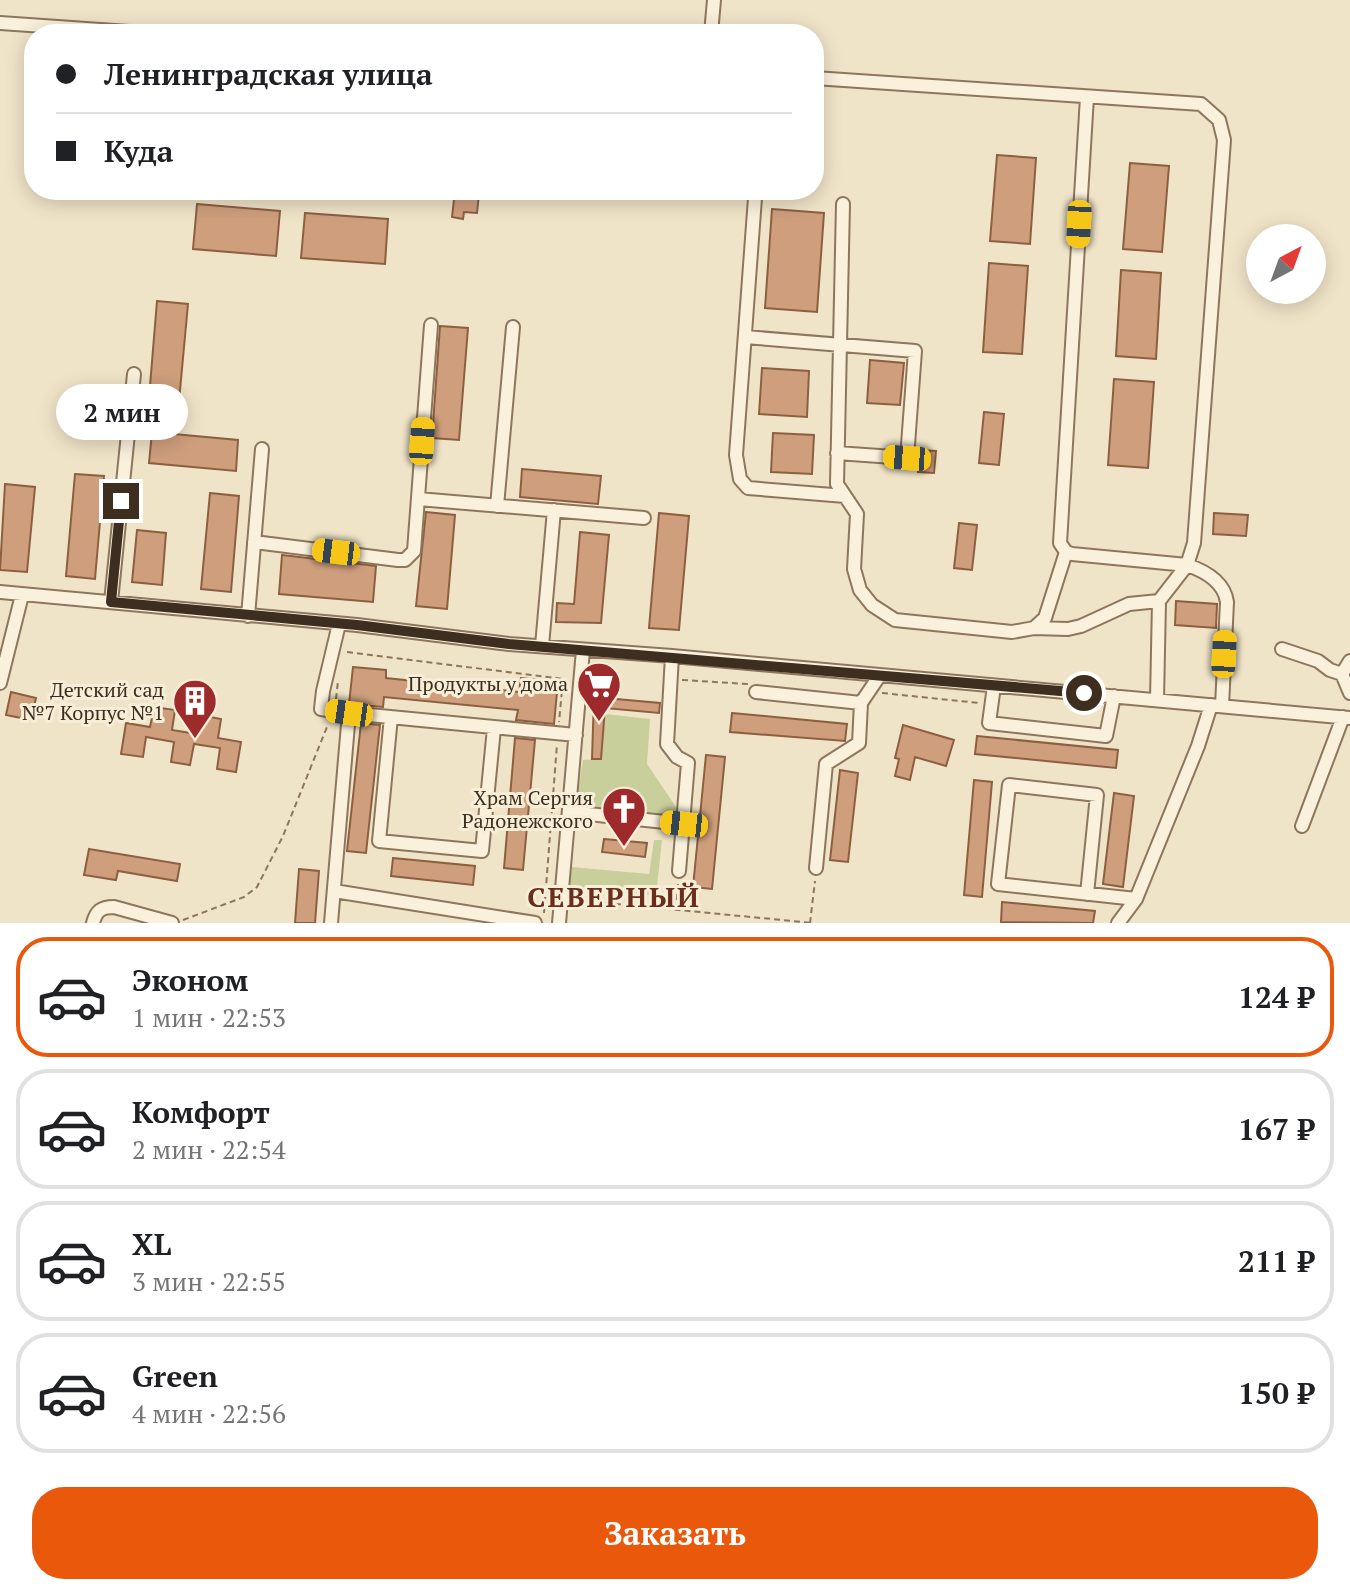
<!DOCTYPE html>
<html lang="ru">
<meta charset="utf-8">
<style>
body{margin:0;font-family:"PT Serif",serif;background:#f2f2f2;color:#202124;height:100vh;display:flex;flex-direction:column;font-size:30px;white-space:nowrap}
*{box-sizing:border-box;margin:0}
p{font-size:26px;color:#757577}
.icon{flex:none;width:44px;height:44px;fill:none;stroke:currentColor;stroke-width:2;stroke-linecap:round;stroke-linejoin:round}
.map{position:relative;height:923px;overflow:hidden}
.details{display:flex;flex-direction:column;background:#fff;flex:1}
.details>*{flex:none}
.hud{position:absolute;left:24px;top:24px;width:800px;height:176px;border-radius:32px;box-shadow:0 4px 20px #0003;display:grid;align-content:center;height:176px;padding:0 32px;background:#fff}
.needle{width:52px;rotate:41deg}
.buttons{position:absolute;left:1246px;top:224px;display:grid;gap:16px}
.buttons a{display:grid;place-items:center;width:80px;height:80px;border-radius:50%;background:#fff;box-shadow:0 4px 20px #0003;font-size:40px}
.end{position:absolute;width:36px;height:36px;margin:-18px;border:10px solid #3d2e20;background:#fff;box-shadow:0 0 0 4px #fff}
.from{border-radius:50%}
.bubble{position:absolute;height:56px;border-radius:28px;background:#fff;box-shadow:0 4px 20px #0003;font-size:26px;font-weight:700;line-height:56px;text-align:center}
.car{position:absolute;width:24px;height:48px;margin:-24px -12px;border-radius:10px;box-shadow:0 0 6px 2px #0007;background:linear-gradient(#f5c518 24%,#345 0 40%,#f5c518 0 76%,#345 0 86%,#f5c518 0)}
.hud b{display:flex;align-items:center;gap:28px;height:76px;font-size:30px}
.hud b+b{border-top:2px solid #e0e0e0}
.hud i{width:20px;height:20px;background:#202124}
ul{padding:14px 0 0;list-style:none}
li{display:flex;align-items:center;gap:24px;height:120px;margin:0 16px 12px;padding:0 16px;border:4px solid #e0e0e0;border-radius:32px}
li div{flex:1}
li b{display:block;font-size:30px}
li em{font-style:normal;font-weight:700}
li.on{border-color:#ea580c}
li>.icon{width:72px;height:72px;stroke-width:1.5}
.cta{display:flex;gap:16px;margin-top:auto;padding:16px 32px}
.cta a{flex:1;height:92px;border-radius:32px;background:#ea580c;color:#fff;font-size:32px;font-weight:700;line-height:92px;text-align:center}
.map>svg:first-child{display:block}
</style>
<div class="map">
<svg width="1350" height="923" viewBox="0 0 1350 923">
<rect width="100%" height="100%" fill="#f0e4c8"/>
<path fill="#c9cf9b" d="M 605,714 L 650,719 L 647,764 L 684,819 L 580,808 L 576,805 L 583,760 L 601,759 Z
M 654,840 L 662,840 L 656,896 L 569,888 L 572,867 L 649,874 Z"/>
<path fill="#cf9f7d" stroke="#8d5f41" stroke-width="2" d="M 997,155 L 1036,158 L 1030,244 L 990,241 Z
M 1130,163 L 1169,166 L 1162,252 L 1123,249 Z
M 455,191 L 479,194 L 477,213 L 464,212 L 463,219 L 452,217 Z
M 197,204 L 280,211 L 276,256 L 193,249 Z
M 772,209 L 824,213 L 817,312 L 765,308 Z
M 305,213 L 388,219 L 385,264 L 301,258 Z
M 989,263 L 1028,266 L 1022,354 L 983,352 Z
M 1121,270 L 1161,273 L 1156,359 L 1116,356 Z
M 157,301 L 188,304 L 178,412 L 148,410 Z
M 440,326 L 468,328 L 459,440 L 432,438 Z
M 870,360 L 904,363 L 900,405 L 867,403 Z
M 762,368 L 809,371 L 807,417 L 759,414 Z
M 1114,379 L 1154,382 L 1148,468 L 1108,465 Z
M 984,412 L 1004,414 L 999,465 L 979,463 Z
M 152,432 L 238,440 L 236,471 L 149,463 Z
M 773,433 L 814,435 L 812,474 L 771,472 Z
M 919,450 L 936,451 L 934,473 L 918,472 Z
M 522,469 L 601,476 L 598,504 L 520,497 Z
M 75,474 L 104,476 L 95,579 L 66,576 Z
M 5,484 L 35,487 L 27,572 L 0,570 Z
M 210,493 L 239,496 L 231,592 L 201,589 Z
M 426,512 L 455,515 L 447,609 L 416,606 Z
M 659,513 L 689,516 L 679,630 L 649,628 Z
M 1214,513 L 1248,515 L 1246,536 L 1213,534 Z
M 959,523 L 977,525 L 972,570 L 954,568 Z
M 137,530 L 166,533 L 162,585 L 132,582 Z
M 580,532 L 609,535 L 601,623 L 556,622 L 557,603 L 574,604 Z
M 282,555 L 376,566 L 373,602 L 279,594 Z
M 1176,601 L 1217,604 L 1216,628 L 1175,625 Z
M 353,667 L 386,670 L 386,678 L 519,692 L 521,678 L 558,682 L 554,724 L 516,720 L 518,710 L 384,697 L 383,707 L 349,704 Z
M 11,692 L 36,698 L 31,720 L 6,715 Z
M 594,697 L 660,703 L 659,713 L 605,708 L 601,759 L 592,759 Z
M 154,707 L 175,710 L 172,730 L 197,734 L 200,715 L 221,719 L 218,738 L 241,742 L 236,772 L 217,769 L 220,748 L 194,744 L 190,765 L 171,762 L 174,742 L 146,737 L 143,757 L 121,754 L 126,723 L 150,727 Z
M 732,713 L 847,724 L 845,741 L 730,732 Z
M 361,723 L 380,725 L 366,853 L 347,851 Z
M 903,725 L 954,740 L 946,766 L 915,757 L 910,780 L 895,776 L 899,759 L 895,758 Z
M 977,736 L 1118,750 L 1116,768 L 975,754 Z
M 515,738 L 535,740 L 523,870 L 504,868 Z
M 706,755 L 725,757 L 712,889 L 693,887 Z
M 840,770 L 858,773 L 848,862 L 830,860 Z
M 974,780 L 992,782 L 982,897 L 964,895 Z
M 1114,793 L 1134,796 L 1123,887 L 1103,884 Z
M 604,839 L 647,843 L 645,857 L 602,852 Z
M 89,849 L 180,864 L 177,881 L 118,871 L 116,880 L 84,875 Z
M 393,858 L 475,866 L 473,885 L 391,876 Z
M 299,869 L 319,871 L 315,923 L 295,923 Z
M 1002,902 L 1095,911 L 1093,923 L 1001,922 Z"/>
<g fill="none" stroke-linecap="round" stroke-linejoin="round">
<g stroke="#8d765c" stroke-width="16">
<path id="minor" d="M 0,23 L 158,34
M 711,34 L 714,0
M 814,78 L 1201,104 L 1219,120 L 1224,140 L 1194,543 L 1187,565 L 1159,601 L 1157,700
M 1087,97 L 1060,543 L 1066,552 L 1072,554 L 1187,565 C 1205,571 1224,581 1227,602 L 1222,706
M 755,198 L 736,455 L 740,479 L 748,488 L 845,496
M 843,204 L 837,484 L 857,514 L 854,569 L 860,590 L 872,605 L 895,620 L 1012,632 L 1034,628 L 1068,629 L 1081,626 L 1129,604 L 1159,601
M 745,337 L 915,351 L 907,458 L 837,453
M 418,499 L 644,518
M 497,506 L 513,327
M 254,542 L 398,560 L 405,560 L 414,551 L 431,325
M 0,592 L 357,625 L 509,644 L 672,656 L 1350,718
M 111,602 L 134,374
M 248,616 L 262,449
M 1034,628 L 1045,618 L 1066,552
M 542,646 L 554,510
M 1282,649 L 1318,661 L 1330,670 L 1342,674
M 672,656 L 667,744 L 677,757 L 688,763 L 679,871
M 1350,661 L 1342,674 L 1350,693
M 0,683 L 22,595
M 994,686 L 989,723 L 1106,736 L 1114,696
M 756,692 L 861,703
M 349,713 L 576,735
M 391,717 L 379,841 L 482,851 L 494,728
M 569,812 L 684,824
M 1302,826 L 1343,717
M 816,868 L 826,764 L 859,743 L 861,703 L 880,675
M 334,891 L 535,923
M 1087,894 L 1097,795 L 1009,785 L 998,884 L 1136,899
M 93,923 C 96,911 101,907 114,907 L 172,923
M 331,923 L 349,713 L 321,709 L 323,691 L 339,624
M 559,923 L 583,650
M 1118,923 L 1136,899 L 1198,746 L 1211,705"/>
</g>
<path stroke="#8d765c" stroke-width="2" stroke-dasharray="6 4" stroke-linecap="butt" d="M 347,652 L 563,679 L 559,722
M 682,680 L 748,684
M 882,693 L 979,703
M 336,699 L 338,681
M 575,900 L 813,923
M 676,910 L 678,884
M 544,913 L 557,744
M 183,920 L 244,897 L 257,887 L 283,836 L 327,727
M 810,923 L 815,881"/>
<use href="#minor" stroke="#faf1dc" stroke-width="12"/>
</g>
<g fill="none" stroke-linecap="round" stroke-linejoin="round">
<path stroke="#3d2e20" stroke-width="10" d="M 121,501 L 111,602 L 357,625 L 509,644 L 1084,693"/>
</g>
<defs>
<g id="supermarket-pin" transform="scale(2.3)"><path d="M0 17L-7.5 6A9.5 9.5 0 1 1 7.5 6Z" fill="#9e2a2b" stroke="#f7eed8"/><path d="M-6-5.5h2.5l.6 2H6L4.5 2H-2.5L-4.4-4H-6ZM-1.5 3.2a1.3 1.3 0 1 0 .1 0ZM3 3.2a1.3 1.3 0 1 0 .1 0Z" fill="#fff"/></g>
<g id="building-pin" transform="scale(2.3)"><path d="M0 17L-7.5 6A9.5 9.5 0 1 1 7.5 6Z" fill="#9e2a2b" stroke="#f7eed8"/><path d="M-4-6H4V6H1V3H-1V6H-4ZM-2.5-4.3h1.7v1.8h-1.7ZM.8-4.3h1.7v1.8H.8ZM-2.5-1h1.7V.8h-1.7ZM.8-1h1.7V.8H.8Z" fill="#fff"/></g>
<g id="church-pin" transform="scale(2.3)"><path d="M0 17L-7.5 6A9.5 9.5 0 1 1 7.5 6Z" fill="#9e2a2b" stroke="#f7eed8"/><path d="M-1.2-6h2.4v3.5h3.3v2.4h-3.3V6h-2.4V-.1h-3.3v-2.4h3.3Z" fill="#fff"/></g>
</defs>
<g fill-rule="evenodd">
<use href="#supermarket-pin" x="599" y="684"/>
<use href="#building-pin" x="195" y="701"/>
<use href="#church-pin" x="624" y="809"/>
</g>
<g text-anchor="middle" stroke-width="6" stroke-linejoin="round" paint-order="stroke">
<g font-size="20" fill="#3d2e20" stroke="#f7eed8" text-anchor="end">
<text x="568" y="691">Продукты у дома</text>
<text x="164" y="697">Детский сад<tspan x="164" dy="23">№7 Корпус №1</tspan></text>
<text x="593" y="805">Храм Сергия<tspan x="593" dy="23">Радонежского</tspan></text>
</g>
<g font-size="28" font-weight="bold" letter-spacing="2" fill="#6b2e1e" stroke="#f7eed8">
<text x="614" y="907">СЕВЕРНЫЙ</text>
</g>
</g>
</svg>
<div class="buttons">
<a><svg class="needle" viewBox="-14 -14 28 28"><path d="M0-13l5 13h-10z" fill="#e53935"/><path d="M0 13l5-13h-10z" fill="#757577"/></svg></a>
</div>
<i class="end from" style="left:1084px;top:693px"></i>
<i class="end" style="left:121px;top:501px"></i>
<div class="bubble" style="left:56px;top:384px;width:132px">2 мин</div>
<i class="car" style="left:1079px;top:224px;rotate:183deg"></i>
<i class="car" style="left:422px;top:441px;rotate:4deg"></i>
<i class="car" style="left:907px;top:458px;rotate:274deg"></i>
<i class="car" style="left:336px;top:552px;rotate:277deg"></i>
<i class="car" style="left:1224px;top:654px;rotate:3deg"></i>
<i class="car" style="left:349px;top:713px;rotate:278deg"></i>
<i class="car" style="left:684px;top:824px;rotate:276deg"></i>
<div class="hud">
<b><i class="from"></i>Ленинградская улица</b>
<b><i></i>Куда</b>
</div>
</div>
<section class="details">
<ul>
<li class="on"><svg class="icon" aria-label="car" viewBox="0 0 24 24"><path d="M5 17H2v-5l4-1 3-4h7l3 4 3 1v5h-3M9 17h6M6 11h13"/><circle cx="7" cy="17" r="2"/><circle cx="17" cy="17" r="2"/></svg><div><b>Эконом</b><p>1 мин · 22:53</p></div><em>124 ₽</em></li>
<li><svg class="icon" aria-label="car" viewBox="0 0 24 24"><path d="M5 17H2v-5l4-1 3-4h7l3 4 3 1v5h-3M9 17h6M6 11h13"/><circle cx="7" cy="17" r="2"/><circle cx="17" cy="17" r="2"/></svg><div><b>Комфорт</b><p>2 мин · 22:54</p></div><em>167 ₽</em></li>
<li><svg class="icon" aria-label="car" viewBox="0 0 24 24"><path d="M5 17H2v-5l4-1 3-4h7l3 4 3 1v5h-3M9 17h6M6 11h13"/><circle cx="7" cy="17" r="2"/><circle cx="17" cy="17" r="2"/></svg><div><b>XL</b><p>3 мин · 22:55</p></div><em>211 ₽</em></li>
<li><svg class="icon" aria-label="car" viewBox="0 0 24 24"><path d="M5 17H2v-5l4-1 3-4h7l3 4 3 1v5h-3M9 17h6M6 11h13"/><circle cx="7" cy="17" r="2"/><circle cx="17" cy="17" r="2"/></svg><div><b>Green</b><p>4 мин · 22:56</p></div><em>150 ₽</em></li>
</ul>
<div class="cta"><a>Заказать</a></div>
</section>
